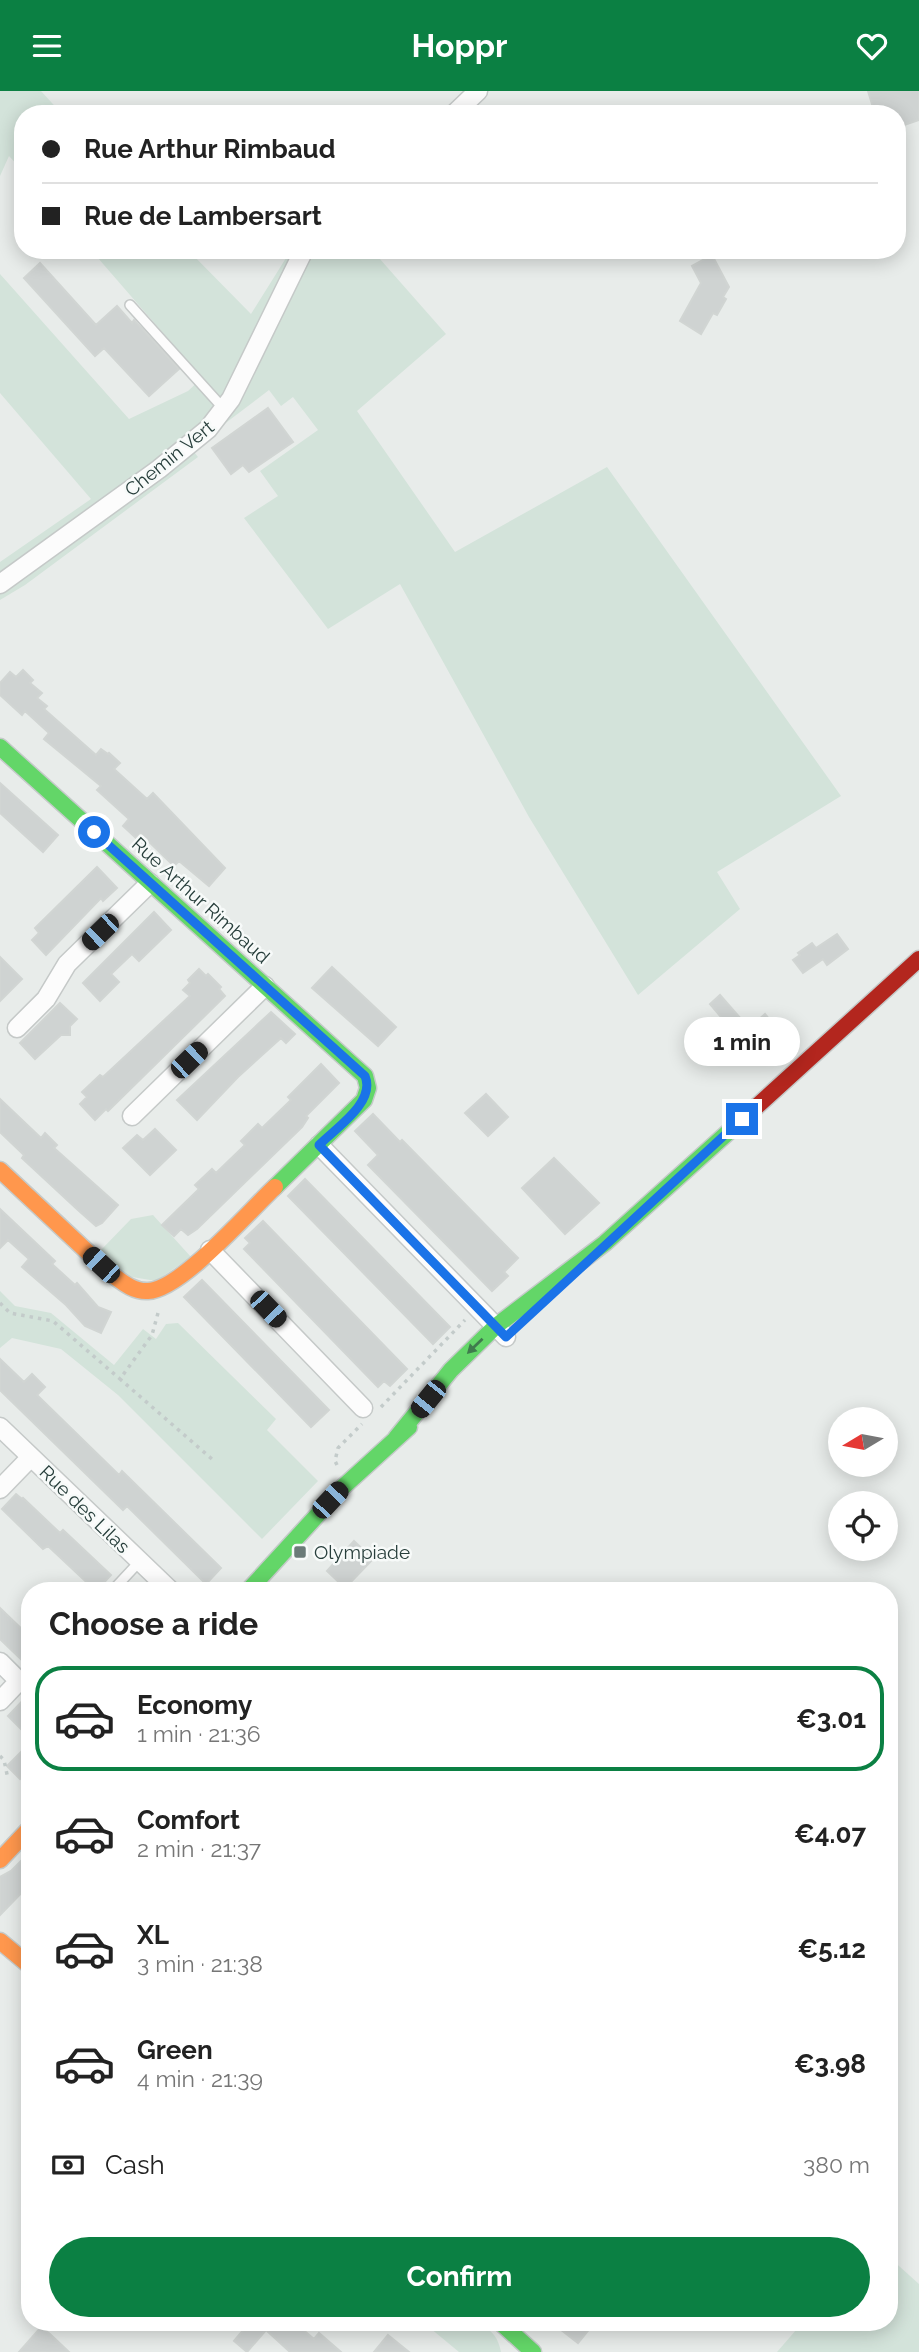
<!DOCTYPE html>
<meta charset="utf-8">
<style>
body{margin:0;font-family:Raleway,sans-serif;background:#f6f6f6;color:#222;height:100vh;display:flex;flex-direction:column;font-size:26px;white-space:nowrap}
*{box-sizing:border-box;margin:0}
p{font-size:23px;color:#767676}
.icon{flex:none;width:38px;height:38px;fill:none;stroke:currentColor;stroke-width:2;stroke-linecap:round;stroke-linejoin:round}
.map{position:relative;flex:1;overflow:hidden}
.side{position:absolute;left:21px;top:1491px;width:877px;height:749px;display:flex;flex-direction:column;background:#fff;border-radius:28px;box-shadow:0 4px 18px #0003}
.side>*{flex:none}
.top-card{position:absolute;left:14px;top:14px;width:892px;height:154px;border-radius:28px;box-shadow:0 4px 18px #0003;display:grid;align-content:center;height:154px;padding:0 28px;background:#fff}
.needle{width:46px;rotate:260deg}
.controls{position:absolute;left:828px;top:1316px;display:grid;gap:14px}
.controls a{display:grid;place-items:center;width:70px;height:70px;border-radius:50%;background:#fff;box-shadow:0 4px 18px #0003;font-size:35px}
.end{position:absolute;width:32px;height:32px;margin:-16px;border:9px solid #1a73e8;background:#fff;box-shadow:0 0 0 4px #fff}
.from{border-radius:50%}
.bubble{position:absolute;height:49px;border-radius:24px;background:#fff;box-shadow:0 4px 18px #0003;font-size:23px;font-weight:700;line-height:49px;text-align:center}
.car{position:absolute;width:21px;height:42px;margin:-21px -10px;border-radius:9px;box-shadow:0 0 5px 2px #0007;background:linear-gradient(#222 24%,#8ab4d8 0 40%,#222 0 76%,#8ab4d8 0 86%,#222 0)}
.top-card b{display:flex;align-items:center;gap:24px;height:66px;font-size:26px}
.top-card b+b{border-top:2px solid #e0e0e0}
.top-card i{width:18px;height:18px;background:#222}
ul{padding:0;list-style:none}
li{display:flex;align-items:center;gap:21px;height:105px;margin:0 14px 10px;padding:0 14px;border:4px solid transparent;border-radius:28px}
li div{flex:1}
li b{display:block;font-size:26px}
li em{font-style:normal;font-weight:700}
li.current{border-color:#0b8043}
li>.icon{width:63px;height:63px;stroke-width:1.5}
h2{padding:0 28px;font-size:32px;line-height:84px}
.pay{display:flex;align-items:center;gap:18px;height:77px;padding:0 28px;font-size:26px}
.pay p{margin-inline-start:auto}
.action{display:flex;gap:14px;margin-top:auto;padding:14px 28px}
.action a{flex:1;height:80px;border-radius:42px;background:#0b8043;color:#fff;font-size:28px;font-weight:700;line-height:80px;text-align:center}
header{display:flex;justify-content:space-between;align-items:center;height:91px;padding:0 28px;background:#0b8043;color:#fff;font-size:32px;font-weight:700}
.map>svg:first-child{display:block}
</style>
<header><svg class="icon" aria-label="menu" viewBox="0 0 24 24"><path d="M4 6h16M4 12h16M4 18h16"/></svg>Hoppr<svg class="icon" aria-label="heart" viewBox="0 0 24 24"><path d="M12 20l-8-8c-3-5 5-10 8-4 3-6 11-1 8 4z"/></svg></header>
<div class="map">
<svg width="919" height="2261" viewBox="0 0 919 2261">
<rect width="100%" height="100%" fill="#e8ecea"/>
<path fill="#d3e3da" d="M 0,0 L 41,0 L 62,23 L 23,23 L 23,80 L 9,65 L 0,85 Z
M 91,159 L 188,159 L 251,223 L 291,159 L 372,159 L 446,243 L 357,320 L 455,461 L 607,376 L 841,705 L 717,781 L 740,818 L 638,904 L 529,726 L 400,493 L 328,538 L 244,427 L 278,405 L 260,380 L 318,339 L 293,306 L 281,315 L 269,299 L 219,337 L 194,361 L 198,366 L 25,494 L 0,509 L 0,471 L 91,408 L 0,302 L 0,183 L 129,328 L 188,300 L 202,287 Z
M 153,1124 L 191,1166 L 156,1190 L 126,1185 L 101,1159 L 131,1128 Z
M 0,1200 L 15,1215 L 51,1222 L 114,1274 L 143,1238 L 156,1248 L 166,1233 L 178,1232 L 276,1328 L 267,1339 L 318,1390 L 262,1448 L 118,1304 L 61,1258 L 12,1247 L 0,1257 Z
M 889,2166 L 919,2193 L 919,2261 L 777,2261 L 803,2231 L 889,2231 Z
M 435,2231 C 462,2231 495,2226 501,2261 L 459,2261 L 430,2237 Z"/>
<path fill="#cfd3d2" stroke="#d1d5d3" stroke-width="2" d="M 868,0 L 919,0 L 919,29 L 898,36 L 898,23 L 875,23 Z
M 712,164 L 729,196 L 723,206 L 726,208 L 717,224 L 713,222 L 701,243 L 680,230 L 701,192 L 692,175 Z
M 40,172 L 96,234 L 117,215 L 132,232 L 134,229 L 179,278 L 149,305 L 104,257 L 95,265 L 24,187 Z
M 268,317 L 293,351 L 249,381 L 243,374 L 231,383 L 212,357 Z
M 23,579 L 33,589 L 30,592 L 42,602 L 37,607 L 47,615 L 44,618 L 96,664 L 101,658 L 108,663 L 109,662 L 120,672 L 114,678 L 147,708 L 153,702 L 225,777 L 209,795 L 179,770 L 174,775 L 140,742 L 136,747 L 123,735 L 129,728 L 97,699 L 101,695 L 44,648 L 49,642 L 25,620 L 22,624 L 0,604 L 0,592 L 10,581 L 16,586 Z
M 0,692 L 58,744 L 43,761 L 0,722 Z
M 97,776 L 117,797 L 103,810 L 101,807 L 46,864 L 32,849 L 39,842 L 35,837 Z
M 154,821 L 171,839 L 139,870 L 132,863 L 111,883 L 119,891 L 100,910 L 83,892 Z
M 837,843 L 848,858 L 827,874 L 823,868 L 803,882 L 793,869 L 800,864 L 798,862 L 812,852 L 816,857 Z
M 0,866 L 22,888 L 0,910 Z
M 332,876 L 396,936 L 378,955 L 312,897 Z
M 199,878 L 206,885 L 208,883 L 221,896 L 219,898 L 225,905 L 108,1020 L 106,1018 L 95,1029 L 80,1013 L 87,1006 L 82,1001 L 100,984 L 103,986 L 190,905 L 183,899 L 190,892 L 188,889 Z
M 720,904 L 749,937 L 765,923 L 774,934 L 748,958 L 710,913 Z
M 60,912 L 77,928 L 70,935 L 70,944 L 61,944 L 35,968 L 20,952 Z
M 271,921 L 295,943 L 286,952 L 281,947 L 238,986 L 197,1029 L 177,1009 Z
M 321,973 L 339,992 L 306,1025 L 308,1027 L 302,1036 L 197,1138 L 188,1144 L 181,1138 L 174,1145 L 162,1134 L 199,1098 L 195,1094 L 212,1078 L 216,1082 L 245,1054 L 241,1050 L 258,1033 L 262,1037 L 291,1009 L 288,1006 Z
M 486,1003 L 508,1026 L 488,1045 L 465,1022 Z
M 0,1008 L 41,1047 L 45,1042 L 57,1054 L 54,1057 L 118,1114 L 102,1132 L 96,1135 L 79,1120 L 22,1067 L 24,1064 L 0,1041 Z
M 373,1023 L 400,1051 L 402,1049 L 518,1167 L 504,1181 L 508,1185 L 492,1200 L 368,1074 L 378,1064 L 355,1040 Z
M 155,1038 L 176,1059 L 150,1084 L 123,1057 L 137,1044 L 143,1049 Z
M 554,1067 L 599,1112 L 565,1143 L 522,1097 Z
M 305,1088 L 450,1236 L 433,1253 L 288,1105 Z
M 0,1118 L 55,1170 L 52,1173 L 75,1194 L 77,1192 L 98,1216 L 111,1221 L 101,1242 L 85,1235 L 66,1214 L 22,1176 L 29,1168 L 8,1149 L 0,1157 Z
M 263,1130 L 407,1278 L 390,1295 L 384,1290 L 378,1296 L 244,1158 L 250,1152 L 245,1147 Z
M 202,1189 L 329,1319 L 311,1336 L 184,1206 Z
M 0,1268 L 24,1291 L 32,1283 L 45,1296 L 37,1304 L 119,1384 L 122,1380 L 221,1477 L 206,1493 L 127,1415 L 123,1419 L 0,1299 Z
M 16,1403 L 22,1408 L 23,1407 L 60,1442 L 63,1439 L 111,1484 L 96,1500 L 48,1455 L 43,1458 L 2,1418 Z
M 354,1450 L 373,1468 L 345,1497 L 327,1480 Z
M 0,1517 L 30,1546 L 30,1577 L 0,1548 Z
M 30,1602 L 30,1647 L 8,1625 Z
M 30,1652 L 30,1678 L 20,1688 L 7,1675 Z
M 24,1767 L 30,1773 L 30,1793 L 0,1824 L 0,1786 L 11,1780 Z
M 250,2231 L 294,2231 L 314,2248 L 319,2242 L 341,2261 L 290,2261 L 266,2239 L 247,2261 L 234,2250 Z
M 551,2231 L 595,2231 L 578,2252 Z
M 41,2236 L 50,2243 L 69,2261 L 19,2261 Z
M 388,2244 L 409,2261 L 374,2261 Z"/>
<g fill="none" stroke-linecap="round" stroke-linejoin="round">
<g stroke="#c5c9c8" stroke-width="12">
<path id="lane" d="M 130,214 L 224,318
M 112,1500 L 140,1470"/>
</g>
<g stroke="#c5c9c8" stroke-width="21">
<path id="street" d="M 454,23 L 478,0
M 0,493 L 159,378 L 208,338 L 231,308 L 304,159
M 17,937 L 46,908 L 67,873 L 150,792
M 132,1025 L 265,895
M 319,1054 L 506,1246
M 210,1159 L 363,1317
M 0,1336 L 171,1500
M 0,1398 L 31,1366
M 0,1571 L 19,1590 L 0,1610"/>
</g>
<g stroke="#c5cac9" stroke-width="19">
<path id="fast" d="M 0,656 L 365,985 L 368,997 L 364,1009 L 275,1096
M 396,1347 L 451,1279 L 496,1235 L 605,1152 L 744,1027
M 248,1500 L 343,1396 L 409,1336
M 500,2231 L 533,2261"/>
</g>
<g stroke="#c5cac9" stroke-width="19">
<path id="slow" d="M 0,1079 L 110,1182 C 121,1190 133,1201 148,1200 C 181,1199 249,1120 275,1096
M 0,1769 L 30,1737
M 0,1850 L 30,1875"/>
</g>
<g stroke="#c5cac9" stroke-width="19">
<path id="jam" d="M 744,1027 L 919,868"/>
</g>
<path stroke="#c3cbca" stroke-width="3.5" stroke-dasharray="3.5 5" stroke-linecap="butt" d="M 0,1212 L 10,1222 L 53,1230 L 120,1288
M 158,1222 L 152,1244 L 120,1288 L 213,1369
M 381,1316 L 465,1229
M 337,1374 L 335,1370 L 338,1357 L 362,1333
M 0,1665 L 4,1669 L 8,1688"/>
<use href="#lane" stroke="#fcfcfc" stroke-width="9"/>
<use href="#street" stroke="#fcfcfc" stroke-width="18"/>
<use href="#fast" stroke="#63d668" stroke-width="16"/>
<use href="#slow" stroke="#ff974d" stroke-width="16"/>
<use href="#jam" stroke="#b3261e" stroke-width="16"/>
</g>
<defs><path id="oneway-solid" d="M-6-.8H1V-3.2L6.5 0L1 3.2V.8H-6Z" transform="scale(1.75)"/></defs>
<use fill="#3f7b4d" href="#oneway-solid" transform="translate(475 1255) rotate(136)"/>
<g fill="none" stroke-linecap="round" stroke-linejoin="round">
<path stroke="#1a73e8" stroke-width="9" d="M 94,741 L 365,985 C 376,1011 336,1037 319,1054 L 506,1246 L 742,1028"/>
</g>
<rect fill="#6b7b78" stroke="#f7faf9" stroke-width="2.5" x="293" y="1454" width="14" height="14" rx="3.5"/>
<g text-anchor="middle" stroke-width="5" stroke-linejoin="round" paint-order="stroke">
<g font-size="19" fill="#273e3b" stroke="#f7faf9">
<text transform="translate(169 367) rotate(-39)" y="7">Chemin Vert</text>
<text transform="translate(201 809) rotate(42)" y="7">Rue Arthur Rimbaud</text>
<text transform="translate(85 1418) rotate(44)" y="7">Rue des Lilas</text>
</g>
<g font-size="19" fill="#273e3b" stroke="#f7faf9" text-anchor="start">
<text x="314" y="1468">Olympiade</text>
</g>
</g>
</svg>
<div class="controls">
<a><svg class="needle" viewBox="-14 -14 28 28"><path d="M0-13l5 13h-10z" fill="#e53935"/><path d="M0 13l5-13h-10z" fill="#767676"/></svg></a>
<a><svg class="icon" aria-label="locate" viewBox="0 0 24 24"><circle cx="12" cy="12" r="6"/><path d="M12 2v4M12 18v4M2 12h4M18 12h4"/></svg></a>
</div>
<i class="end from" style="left:94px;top:741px"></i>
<i class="end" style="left:742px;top:1028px"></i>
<div class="bubble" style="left:684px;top:926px;width:116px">1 min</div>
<i class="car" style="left:100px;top:841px;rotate:226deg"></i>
<i class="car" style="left:189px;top:969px;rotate:46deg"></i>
<i class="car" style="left:101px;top:1174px;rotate:313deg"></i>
<i class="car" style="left:268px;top:1218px;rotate:136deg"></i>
<i class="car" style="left:428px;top:1308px;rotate:219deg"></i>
<i class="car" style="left:330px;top:1409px;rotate:43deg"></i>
<div class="top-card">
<b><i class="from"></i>Rue Arthur Rimbaud</b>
<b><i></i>Rue de Lambersart</b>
</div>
<section class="side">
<h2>Choose a ride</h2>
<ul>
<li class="current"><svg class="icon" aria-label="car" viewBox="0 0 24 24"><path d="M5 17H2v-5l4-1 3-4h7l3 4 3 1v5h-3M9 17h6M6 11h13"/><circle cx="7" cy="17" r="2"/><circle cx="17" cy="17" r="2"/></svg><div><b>Economy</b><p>1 min · 21:36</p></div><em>€3.01</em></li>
<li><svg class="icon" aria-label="car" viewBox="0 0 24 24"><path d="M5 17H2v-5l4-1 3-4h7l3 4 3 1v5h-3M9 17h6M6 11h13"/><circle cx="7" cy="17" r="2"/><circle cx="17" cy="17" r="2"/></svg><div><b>Comfort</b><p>2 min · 21:37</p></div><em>€4.07</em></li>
<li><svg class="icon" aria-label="car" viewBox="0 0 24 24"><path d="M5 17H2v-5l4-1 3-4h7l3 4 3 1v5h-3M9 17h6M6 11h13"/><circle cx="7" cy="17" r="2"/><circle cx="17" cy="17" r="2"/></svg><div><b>XL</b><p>3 min · 21:38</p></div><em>€5.12</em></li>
<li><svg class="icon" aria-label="car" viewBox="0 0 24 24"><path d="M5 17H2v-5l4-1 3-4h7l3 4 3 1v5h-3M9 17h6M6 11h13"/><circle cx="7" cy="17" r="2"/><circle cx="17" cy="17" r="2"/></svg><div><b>Green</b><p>4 min · 21:39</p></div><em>€3.98</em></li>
</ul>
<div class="pay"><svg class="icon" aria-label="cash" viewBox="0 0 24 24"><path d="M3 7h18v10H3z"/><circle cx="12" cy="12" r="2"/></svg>Cash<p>380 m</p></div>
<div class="action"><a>Confirm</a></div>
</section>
</div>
